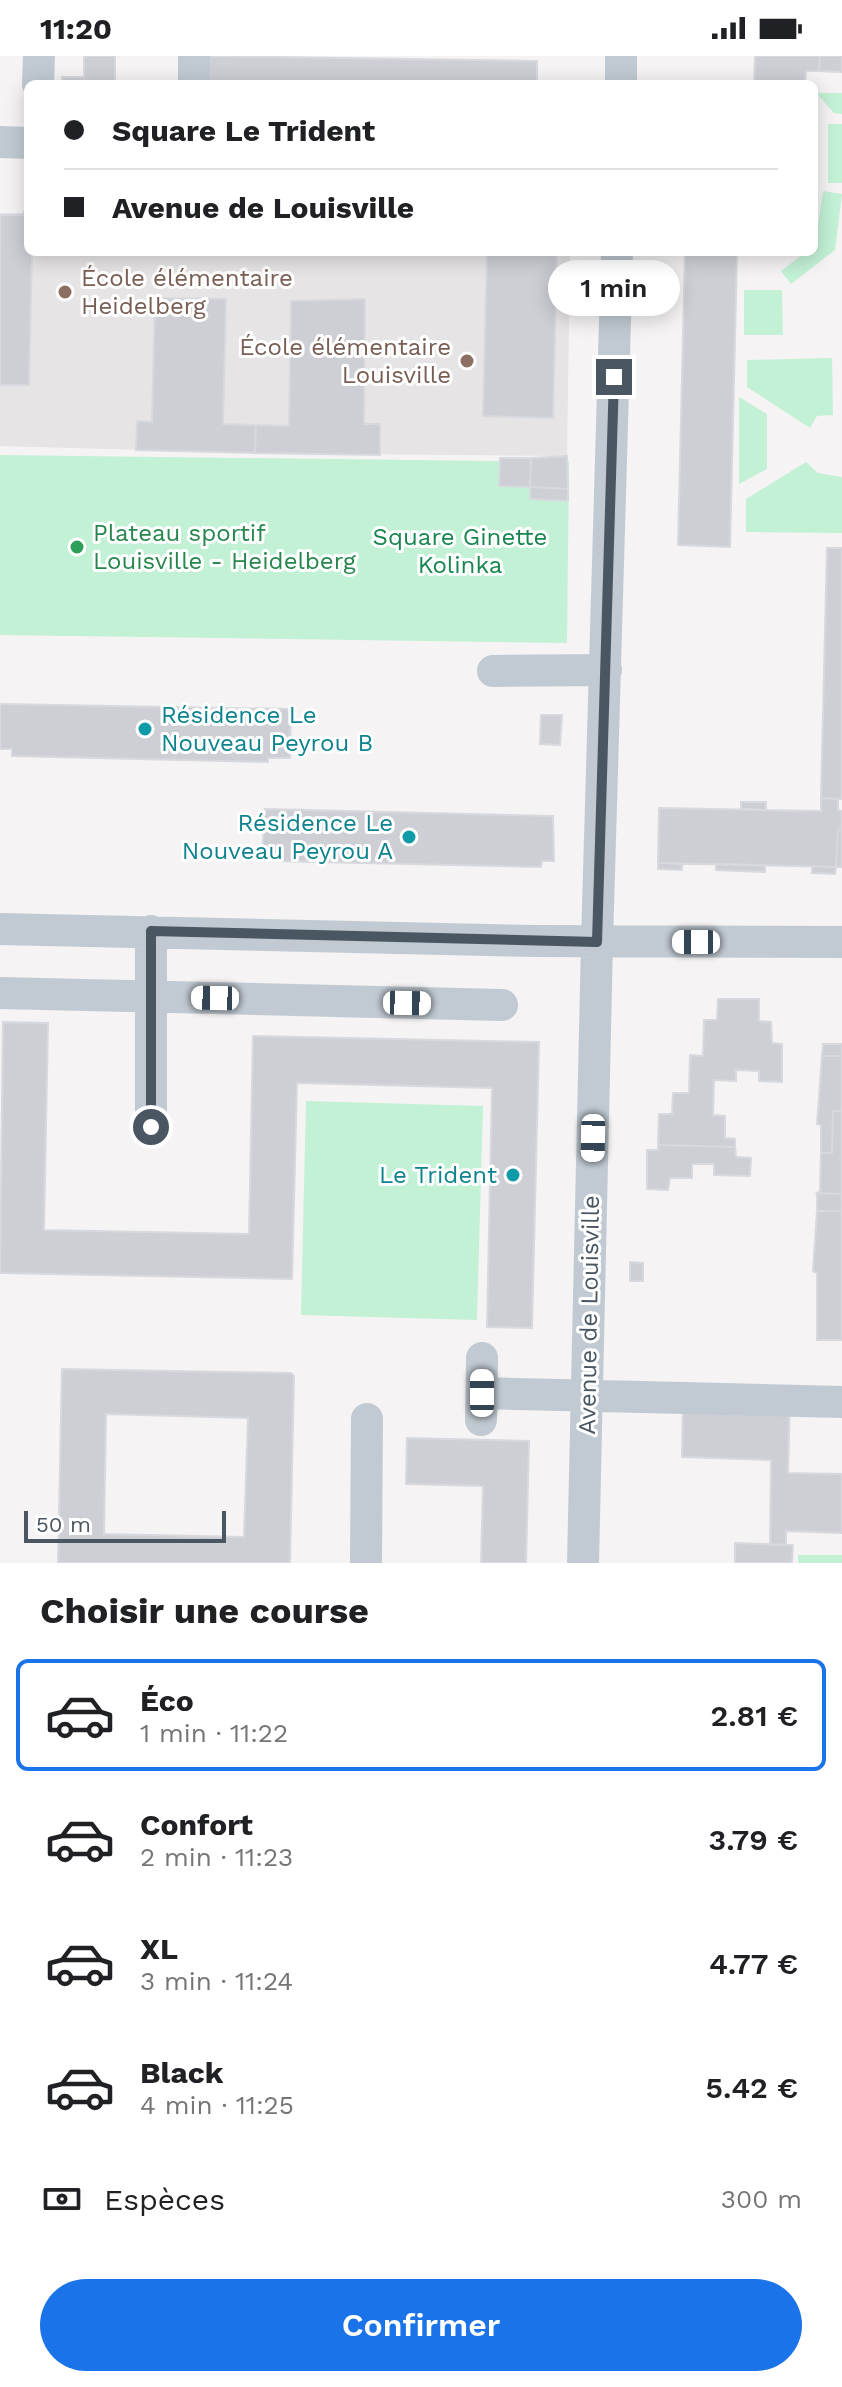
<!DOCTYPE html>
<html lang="fr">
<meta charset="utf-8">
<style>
body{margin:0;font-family:"Work Sans",sans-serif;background:#f2f2f2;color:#202124;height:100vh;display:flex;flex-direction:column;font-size:30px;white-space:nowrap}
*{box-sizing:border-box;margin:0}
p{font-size:26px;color:#757577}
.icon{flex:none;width:44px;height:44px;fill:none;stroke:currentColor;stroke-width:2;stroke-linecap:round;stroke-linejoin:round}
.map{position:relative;height:1507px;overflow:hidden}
.drawer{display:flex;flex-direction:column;background:#fff;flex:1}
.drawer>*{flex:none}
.banner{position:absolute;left:24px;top:24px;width:794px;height:176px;border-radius:12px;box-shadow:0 4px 20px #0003;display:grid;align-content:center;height:176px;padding:0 40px;background:#fff}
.scale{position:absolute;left:24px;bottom:20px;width:202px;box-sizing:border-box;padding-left:8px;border:4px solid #4a5661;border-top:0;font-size:22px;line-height:28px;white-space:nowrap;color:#4a5661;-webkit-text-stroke:6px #fff;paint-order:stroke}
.end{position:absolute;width:36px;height:36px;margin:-18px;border:10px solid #4a5661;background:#fff;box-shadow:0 0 0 4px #fff}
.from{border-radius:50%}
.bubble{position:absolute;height:56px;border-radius:28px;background:#fff;box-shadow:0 4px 20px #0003;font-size:26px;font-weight:600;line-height:56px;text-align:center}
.car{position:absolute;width:24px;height:48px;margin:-24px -12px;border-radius:10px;box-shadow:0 0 6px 2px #0007;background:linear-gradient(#fff 24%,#345 0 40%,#fff 0 76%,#345 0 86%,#fff 0)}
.banner b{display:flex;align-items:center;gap:28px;height:76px;font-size:30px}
.banner b+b{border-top:2px solid #e0e0e0}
.banner i{width:20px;height:20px;background:#202124}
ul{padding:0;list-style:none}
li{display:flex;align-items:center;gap:24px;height:112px;margin:0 16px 12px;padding:0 24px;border:4px solid transparent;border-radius:12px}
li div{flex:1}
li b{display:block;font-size:30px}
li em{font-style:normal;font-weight:600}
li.selected{border-color:#1a73e8}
li>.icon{width:72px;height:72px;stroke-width:1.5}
h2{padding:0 40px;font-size:36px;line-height:96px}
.pay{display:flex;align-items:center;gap:20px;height:88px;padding:0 40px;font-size:30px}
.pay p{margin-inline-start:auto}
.cta{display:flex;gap:16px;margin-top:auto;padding:16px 40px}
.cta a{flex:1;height:92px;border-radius:48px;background:#1a73e8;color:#fff;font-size:32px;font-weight:600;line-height:92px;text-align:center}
.status{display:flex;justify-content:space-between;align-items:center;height:56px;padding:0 40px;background:#fff;direction:ltr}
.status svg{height:22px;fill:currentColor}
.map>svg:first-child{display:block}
</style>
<div class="status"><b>11:20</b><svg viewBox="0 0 49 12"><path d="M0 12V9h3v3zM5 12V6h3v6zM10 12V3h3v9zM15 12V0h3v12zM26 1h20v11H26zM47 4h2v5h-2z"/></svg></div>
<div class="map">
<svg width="842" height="1507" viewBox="0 0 842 1507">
<rect width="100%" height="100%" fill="#f5f3f3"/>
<path fill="#e6e4e5" d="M 0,157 L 28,157 L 28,196 L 570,196 L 567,400 L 255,397 L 0,390 Z"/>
<path fill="#c3f1d5" d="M 816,37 L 842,37 L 842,58 L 834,57 Z
M 828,68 L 842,68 L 842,127 L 828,127 Z
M 823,135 L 842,138 L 835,194 L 791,228 L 781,215 L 806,196 L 814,196 Z
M 744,234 L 782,234 L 783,279 L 744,279 Z
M 832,302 L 833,359 L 817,360 L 810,372 L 747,331 L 747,304 Z
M 739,341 L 767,358 L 767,413 L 739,428 Z
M 0,399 L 569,406 L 567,587 L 0,579 Z
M 806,406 L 818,417 L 842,421 L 842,477 L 746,476 L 746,443 Z
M 306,1045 L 483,1050 L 477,1264 L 301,1259 Z
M 798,1499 L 842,1499 L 842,1507 L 798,1507 Z"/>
<path fill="#cdcfd5" stroke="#d7d9de" stroke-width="2" fill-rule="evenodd" d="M 84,0 L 115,0 L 115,28 L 62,28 L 62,21 L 84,21 Z
M 209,0 L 537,5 L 537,28 L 209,28 Z
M 755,0 L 820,0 L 819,15 L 806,15 L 805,28 L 754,28 Z
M 820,0 L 842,0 L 842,16 L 819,15 Z
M 24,156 L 28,157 L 28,196 L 32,196 L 29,329 L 0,329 L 0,159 L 23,159 Z
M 487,196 L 557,196 L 553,362 L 483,360 Z
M 685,196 L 737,196 L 730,491 L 678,489 Z
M 155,242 L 226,243 L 223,368 L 256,369 L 255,397 L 136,394 L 137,365 L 152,366 Z
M 365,243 L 364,368 L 380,368 L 380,399 L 255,397 L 256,369 L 289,370 L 291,245 Z
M 567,400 L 568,433 L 530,431 L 531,402 Z
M 500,402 L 531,402 L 530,431 L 499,430 Z
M 530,431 L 568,433 L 568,445 L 530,443 Z
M 827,492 L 842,492 L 842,743 L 821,742 Z
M 0,648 L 291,653 L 290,702 L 268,702 L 268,706 L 12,700 L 12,693 L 0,693 Z
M 541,659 L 562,659 L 560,689 L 540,688 Z
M 821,742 L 838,743 L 838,754 L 842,755 L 842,774 L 838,774 L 836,811 L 658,807 L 659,752 L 821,755 Z
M 766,746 L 766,754 L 741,753 L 741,746 Z
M 265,753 L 553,760 L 554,805 L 542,805 L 541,811 L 274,805 L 274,800 L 262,799 Z
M 838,774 L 842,774 L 842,811 L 836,811 Z
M 658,807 L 682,808 L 682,814 L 658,813 Z
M 716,808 L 765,809 L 765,816 L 716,814 Z
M 812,810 L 836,811 L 835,818 L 812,817 Z
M 718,943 L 759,943 L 759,965 L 771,966 L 772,987 L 782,988 L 782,1026 L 759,1025 L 759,1015 L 736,1014 L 736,1025 L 714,1024 L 713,1059 L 725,1060 L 725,1082 L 735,1083 L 735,1091 L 658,1089 L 659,1058 L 672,1058 L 673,1037 L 689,1037 L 690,999 L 703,1000 L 704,964 L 717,964 Z
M 3,966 L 48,967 L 44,1174 L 249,1178 L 253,980 L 539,986 L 532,1272 L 487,1271 L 492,1032 L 297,1027 L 292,1223 L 0,1217 Z
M 823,988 L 842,988 L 842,1000 L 822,1000 Z
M 822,1000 L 842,1000 L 842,1055 L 833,1055 L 832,1097 L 821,1097 L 821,1069 L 817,1068 Z
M 833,1055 L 842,1055 L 842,1138 L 817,1137 L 820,1135 L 821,1097 L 832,1097 Z
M 658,1089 L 735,1091 L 736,1101 L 751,1102 L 750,1120 L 714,1119 L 714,1108 L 692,1108 L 692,1122 L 670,1122 L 668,1134 L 647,1133 L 647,1094 L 658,1094 Z
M 817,1137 L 842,1138 L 842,1155 L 817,1155 Z
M 817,1155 L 842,1155 L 842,1284 L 817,1284 L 817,1217 L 813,1215 Z
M 630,1206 L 643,1207 L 643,1225 L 630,1225 Z
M 62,1313 L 291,1317 L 294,1320 L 290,1507 L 58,1507 ZM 106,1358 L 248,1362 L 244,1481 L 104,1478 Z
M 683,1344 L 790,1345 L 788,1417 L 842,1418 L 842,1477 L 786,1475 L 786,1489 L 770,1489 L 771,1404 L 682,1401 Z
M 407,1382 L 529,1385 L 526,1507 L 481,1507 L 483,1430 L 406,1428 Z
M 735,1487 L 793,1489 L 792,1507 L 735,1507 Z"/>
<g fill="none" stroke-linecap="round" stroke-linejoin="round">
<path stroke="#c1cad2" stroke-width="32" d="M 38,28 L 39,0
M 194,28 L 194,0
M 621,28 L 621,0
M 0,86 L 28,87
M 493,615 L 606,614
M 0,873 L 535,885 L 842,886
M 0,937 L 502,949
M 151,1071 L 151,875
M 482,1337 L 842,1346
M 481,1364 L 482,1302
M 366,1507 L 367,1363
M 583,1507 L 597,886 L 617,196"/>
</g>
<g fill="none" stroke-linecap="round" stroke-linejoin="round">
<path stroke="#4a5661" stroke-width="10" d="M 151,1071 L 151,875 L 597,886 L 614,321"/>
</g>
<g fill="#8d6e63" stroke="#fff" stroke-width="3">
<circle cx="65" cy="236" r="8"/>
<circle cx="467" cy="305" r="8"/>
</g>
<circle fill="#2e9e5b" stroke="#fff" stroke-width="3" cx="77" cy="491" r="8"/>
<g fill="#0f9aa8" stroke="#fff" stroke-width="3">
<circle cx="145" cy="673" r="8"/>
<circle cx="409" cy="781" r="8"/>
<circle cx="513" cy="1119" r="8"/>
</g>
<g text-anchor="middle" stroke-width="6" stroke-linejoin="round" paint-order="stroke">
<g font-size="24" fill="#785e54" stroke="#fff" text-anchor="start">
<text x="81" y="230">École élémentaire<tspan x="81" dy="28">Heidelberg</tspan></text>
<text x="451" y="299" text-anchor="end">École élémentaire<tspan x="451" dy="28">Louisville</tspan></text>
</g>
<g font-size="24" fill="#27864d" stroke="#fff" text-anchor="start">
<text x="93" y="485">Plateau sportif<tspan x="93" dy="28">Louisville - Heidelberg</tspan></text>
</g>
<g font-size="24" fill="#17864f" stroke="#fff">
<text x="460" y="489">Square Ginette<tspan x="460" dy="28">Kolinka</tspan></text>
</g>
<g font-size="24" fill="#0d838f" stroke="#fff" text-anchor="end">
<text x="161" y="667" text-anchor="start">Résidence Le<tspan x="161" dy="28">Nouveau Peyrou B</tspan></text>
<text x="393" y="775">Résidence Le<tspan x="393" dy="28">Nouveau Peyrou A</tspan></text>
<text x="497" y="1127">Le Trident</text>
</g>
<g font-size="24" fill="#4a5661" stroke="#fff">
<text transform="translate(589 1259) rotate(-89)" y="8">Avenue de Louisville</text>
</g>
</g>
</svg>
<div class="scale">50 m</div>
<i class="end from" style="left:151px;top:1071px"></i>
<i class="end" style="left:614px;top:321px"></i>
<div class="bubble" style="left:548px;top:204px;width:132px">1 min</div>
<i class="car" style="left:696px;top:886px;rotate:270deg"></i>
<i class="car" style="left:215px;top:942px;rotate:271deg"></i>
<i class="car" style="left:407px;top:947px;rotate:91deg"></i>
<i class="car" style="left:593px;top:1082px;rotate:181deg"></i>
<i class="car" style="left:482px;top:1337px;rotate:0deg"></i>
<div class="banner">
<b><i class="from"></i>Square Le Trident</b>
<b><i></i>Avenue de Louisville</b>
</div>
</div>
<section class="drawer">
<h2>Choisir une course</h2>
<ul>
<li class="selected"><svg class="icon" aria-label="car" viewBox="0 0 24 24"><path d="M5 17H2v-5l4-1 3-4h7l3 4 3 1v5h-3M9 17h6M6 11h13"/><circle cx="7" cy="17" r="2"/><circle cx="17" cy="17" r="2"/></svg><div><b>Éco</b><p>1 min · 11:22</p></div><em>2.81 €</em></li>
<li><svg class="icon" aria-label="car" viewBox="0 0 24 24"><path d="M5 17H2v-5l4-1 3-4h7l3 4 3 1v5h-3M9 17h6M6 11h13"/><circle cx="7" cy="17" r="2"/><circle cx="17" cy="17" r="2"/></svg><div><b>Confort</b><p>2 min · 11:23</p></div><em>3.79 €</em></li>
<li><svg class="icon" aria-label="car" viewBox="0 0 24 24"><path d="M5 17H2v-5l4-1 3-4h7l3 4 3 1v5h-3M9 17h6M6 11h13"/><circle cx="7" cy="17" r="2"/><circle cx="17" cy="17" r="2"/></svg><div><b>XL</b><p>3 min · 11:24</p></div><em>4.77 €</em></li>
<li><svg class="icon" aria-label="car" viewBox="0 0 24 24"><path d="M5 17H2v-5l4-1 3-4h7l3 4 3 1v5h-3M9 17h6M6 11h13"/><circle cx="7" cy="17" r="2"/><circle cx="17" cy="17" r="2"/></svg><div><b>Black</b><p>4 min · 11:25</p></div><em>5.42 €</em></li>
</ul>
<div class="pay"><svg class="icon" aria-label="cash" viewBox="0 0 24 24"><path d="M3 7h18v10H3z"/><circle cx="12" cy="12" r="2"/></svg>Espèces<p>300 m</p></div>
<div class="cta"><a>Confirmer</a></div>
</section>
